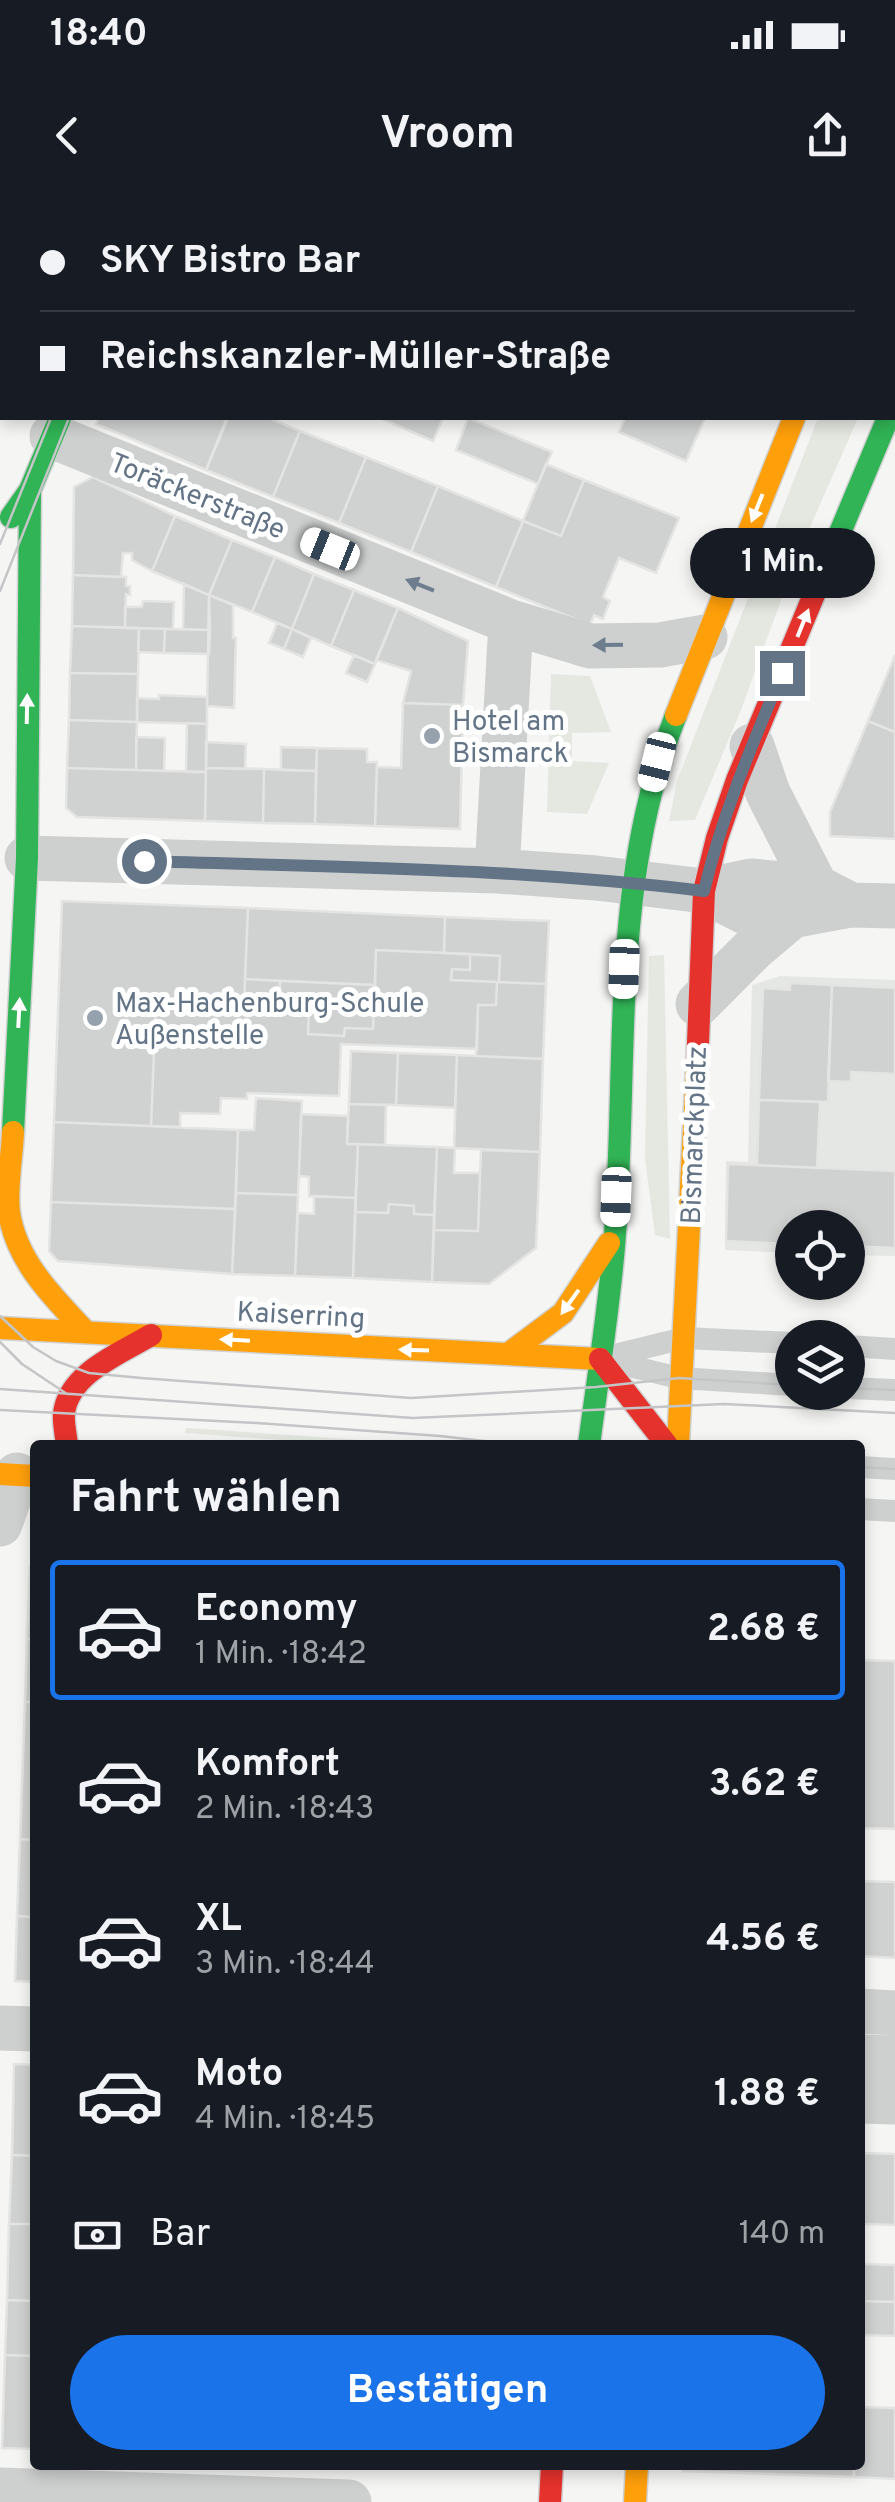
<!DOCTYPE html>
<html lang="de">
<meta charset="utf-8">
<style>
body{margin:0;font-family:Overpass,sans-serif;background:#20242c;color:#f1f3f6;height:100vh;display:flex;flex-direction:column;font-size:38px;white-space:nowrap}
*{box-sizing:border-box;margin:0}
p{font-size:32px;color:#9ea1a6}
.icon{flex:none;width:55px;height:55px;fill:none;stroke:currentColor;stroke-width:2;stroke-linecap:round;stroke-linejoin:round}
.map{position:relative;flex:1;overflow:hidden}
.panel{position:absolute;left:30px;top:1240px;width:835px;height:1030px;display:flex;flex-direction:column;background:#171b24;border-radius:10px;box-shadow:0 5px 15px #0003}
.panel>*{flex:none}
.banner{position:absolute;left:0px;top:0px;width:895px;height:220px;box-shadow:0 5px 15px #0003;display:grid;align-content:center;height:220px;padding:0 40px;background:#171b24}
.fabs{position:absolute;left:775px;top:1010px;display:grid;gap:20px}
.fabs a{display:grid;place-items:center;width:90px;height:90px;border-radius:50%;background:#171b24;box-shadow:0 5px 15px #0003;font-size:50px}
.end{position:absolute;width:45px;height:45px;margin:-22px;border:12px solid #627486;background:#fff;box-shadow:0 0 0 5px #fff}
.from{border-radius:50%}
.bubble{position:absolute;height:70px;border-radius:35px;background:#171b24;box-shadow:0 5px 15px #0003;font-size:32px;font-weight:700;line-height:70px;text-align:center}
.car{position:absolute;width:30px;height:60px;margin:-30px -15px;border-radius:12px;box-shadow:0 0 8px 2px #0007;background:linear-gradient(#fff 24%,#345 0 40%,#fff 0 76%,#345 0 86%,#fff 0)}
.banner b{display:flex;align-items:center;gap:35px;height:95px;font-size:38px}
.banner b+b{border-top:2px solid #363941}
.banner i{width:25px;height:25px;background:#f1f3f6}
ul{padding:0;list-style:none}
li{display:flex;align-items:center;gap:30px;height:140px;margin:0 20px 15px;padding:0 20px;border:5px solid transparent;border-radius:10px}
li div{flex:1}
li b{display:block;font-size:38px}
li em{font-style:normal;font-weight:700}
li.active{border-color:#1a73e8}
li>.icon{width:90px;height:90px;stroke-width:1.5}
h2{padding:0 40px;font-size:45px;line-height:120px}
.pay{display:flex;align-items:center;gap:25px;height:110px;padding:0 40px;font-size:38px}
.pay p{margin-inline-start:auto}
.primary-button{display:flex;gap:20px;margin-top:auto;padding:20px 40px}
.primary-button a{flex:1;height:115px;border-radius:60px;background:#1a73e8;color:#fff;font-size:40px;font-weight:700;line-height:115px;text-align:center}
.status{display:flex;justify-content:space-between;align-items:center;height:70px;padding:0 50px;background:#171b24;direction:ltr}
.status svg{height:28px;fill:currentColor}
header{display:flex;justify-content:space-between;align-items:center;height:130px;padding:0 40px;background:#171b24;font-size:45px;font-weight:700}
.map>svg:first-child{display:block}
</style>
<div class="status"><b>18:40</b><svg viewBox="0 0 49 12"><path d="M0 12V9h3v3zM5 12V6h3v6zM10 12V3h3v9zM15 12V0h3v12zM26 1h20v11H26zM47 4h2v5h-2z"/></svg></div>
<header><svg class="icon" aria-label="back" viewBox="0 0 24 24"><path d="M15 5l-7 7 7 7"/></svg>Vroom<svg class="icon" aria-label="share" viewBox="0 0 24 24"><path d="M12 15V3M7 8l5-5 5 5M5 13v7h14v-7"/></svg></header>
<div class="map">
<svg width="895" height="2302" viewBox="0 0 895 2302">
<rect width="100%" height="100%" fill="#f5f5f3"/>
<path fill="#e5e7e5" d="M 780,776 L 895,780 L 895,1056 L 848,1055 L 848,1028 L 792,1028 L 792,1053 L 725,1050 L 726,961 L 748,962 L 752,785 Z"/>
<path fill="#e4e8e1" d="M 818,218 L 858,218 L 796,359 L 741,510 L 695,620 L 669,621 L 677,581 Z
M 551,474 L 590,476 L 611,532 L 572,533 L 572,561 L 609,563 L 587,614 L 547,612 Z
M 664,755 L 670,1039 L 655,1035 L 645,959 L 649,756 Z
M 186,1228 L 204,1229 L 431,1245 L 351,1245 L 185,1233 Z"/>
<path fill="#d0d1d1" stroke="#e4e4e3" stroke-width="2.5" d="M 518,0 L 620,0 L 517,2 Z
M 620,0 L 717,0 L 723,2 L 619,2 Z
M 99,218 L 219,218 L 226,220 L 206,270 L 96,224 Z
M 228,218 L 269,218 L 300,231 L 273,297 L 206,270 Z
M 380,218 L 443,218 L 433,241 Z
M 468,218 L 552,252 L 538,284 L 456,250 Z
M 625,218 L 705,218 L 686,261 L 619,232 Z
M 300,231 L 366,257 L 339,323 L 273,297 Z
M 366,257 L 438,286 L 411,352 L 339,323 Z
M 546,264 L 584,280 L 561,336 L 523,321 Z
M 93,277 L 175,316 L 152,371 L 132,360 L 132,353 L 123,353 L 121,377 L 73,375 L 74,287 Z
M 584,280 L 679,318 L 656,373 L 619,358 L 603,397 L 610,401 L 603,419 L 594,415 L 590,425 L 496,387 L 523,321 L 561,336 Z
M 438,286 L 523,321 L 496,387 L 411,352 Z
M 175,316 L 232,340 L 209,395 L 152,371 Z
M 232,340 L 275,357 L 252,412 L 209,395 Z
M 275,357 L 314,374 L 292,429 L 252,412 Z
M 314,374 L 354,390 L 331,446 L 292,429 Z
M 73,375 L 126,377 L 126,386 L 130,386 L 130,395 L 126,394 L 125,428 L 72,426 Z
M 184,384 L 209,395 L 210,430 L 183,429 Z
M 354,390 L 398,408 L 375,464 L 331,446 Z
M 209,395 L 233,405 L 233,438 L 236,438 L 234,508 L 207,506 Z
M 143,401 L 174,402 L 173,429 L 125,428 L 125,407 L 142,407 Z
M 398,408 L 468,441 L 463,505 L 403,503 L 411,471 L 376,460 Z
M 277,423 L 292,429 L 284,449 L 269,443 Z
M 72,426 L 139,428 L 138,474 L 70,473 Z
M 139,428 L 165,429 L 164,453 L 138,452 Z
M 165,429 L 210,430 L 209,454 L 164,453 Z
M 292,429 L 311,438 L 303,457 L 284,449 Z
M 354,455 L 375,464 L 367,482 L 346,473 Z
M 895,455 L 895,532 L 868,521 Z
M 70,473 L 138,474 L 137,522 L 69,520 Z
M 159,495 L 207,497 L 207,524 L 137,522 L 137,498 L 159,499 Z
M 403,503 L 463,505 L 460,629 L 375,626 L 377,567 L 401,568 Z
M 69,520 L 137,522 L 136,570 L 67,568 Z
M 868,521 L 895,532 L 895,639 L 830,636 L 830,612 Z
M 187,523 L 207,524 L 206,572 L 186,572 Z
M 136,537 L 165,538 L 164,571 L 136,570 Z
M 206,542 L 246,544 L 245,569 L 206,568 Z
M 281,547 L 317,548 L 316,571 L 281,570 Z
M 317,548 L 367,549 L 367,562 L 377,562 L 375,626 L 315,624 Z
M 67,568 L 206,572 L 205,621 L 77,617 L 66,608 Z
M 206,568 L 264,569 L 263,623 L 205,621 Z
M 264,569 L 316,571 L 315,624 L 263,623 Z
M 62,701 L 248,708 L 244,805 L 156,802 L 151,926 L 54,922 Z
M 248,708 L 445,717 L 444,753 L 376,750 L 375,785 L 245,779 Z
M 445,717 L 549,721 L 546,784 L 499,782 L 500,756 L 444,753 Z
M 376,750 L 470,754 L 470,770 L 452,769 L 451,780 L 497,782 L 496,805 L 478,805 L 477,849 L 341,844 L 339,896 L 247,893 L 247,899 L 221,898 L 220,914 L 180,913 L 180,927 L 151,926 L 156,802 L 244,805 L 245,779 L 280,781 L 279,804 L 309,805 L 308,834 L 344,836 L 345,828 L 373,829 Z
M 470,754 L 500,756 L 499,782 L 451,780 L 452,769 L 470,770 Z
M 280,781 L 375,785 L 373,829 L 345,828 L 344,836 L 308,834 L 309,805 L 279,804 Z
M 497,782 L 546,784 L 543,859 L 476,856 L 478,805 L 496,805 Z
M 790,783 L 832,785 L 828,902 L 759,900 L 763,788 L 790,790 Z
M 832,785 L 895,788 L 895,874 L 851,872 L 851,882 L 828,881 Z
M 351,851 L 398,853 L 396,905 L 349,904 Z
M 398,853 L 457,855 L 455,908 L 396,905 Z
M 457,855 L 543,859 L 540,952 L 454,948 Z
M 256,898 L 302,901 L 298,995 L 236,993 L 238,930 L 254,930 Z
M 759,900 L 820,902 L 817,968 L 757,965 Z
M 349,904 L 386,905 L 385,945 L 347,944 Z
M 301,914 L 348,916 L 347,944 L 358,944 L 356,998 L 309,996 L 309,977 L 299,976 Z
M 54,922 L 238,930 L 235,1009 L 51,1002 Z
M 358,944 L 437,947 L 434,1015 L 414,1014 L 414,1006 L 389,1004 L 388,1013 L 355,1012 Z
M 437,947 L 455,948 L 454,973 L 480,973 L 478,1031 L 434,1030 Z
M 481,950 L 540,952 L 536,1048 L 489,1084 L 432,1082 L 434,1030 L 478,1031 Z
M 728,964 L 895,971 L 895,1048 L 848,1046 L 848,1028 L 792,1028 L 792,1044 L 726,1041 Z
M 236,993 L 298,995 L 295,1076 L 232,1074 Z
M 314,996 L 356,998 L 353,1078 L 295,1076 L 298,1013 L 314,1014 Z
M 51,1002 L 235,1009 L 232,1074 L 58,1061 L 49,1051 Z
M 389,1004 L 414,1006 L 414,1014 L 434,1015 L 432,1082 L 353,1078 L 355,1012 L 388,1013 Z
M 30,1367 L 35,1367 L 35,1439 L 27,1439 Z
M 27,1439 L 35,1439 L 35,1502 L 25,1502 Z
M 860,1460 L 895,1461 L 895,1629 L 860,1628 Z
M 25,1502 L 35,1502 L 35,1640 L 20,1639 Z
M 20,1639 L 35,1640 L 35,1717 L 17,1716 Z
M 860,1681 L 895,1682 L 895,1758 L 860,1756 Z
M 17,1716 L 35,1717 L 35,1782 L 15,1781 Z
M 14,1864 L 35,1865 L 35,1956 L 12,1955 Z
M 864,1953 L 895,1954 L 895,2025 L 862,2024 Z
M 12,1955 L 35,1956 L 35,2024 L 9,2024 Z
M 9,2024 L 35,2024 L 35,2101 L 7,2100 Z
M 861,2064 L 895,2065 L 895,2102 L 860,2101 Z
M 7,2100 L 35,2101 L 35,2156 L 5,2155 Z
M 860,2101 L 895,2102 L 895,2136 L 860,2135 Z
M 5,2155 L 35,2156 L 35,2249 L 2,2248 Z
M 860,2207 L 895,2208 L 895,2279 L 854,2277 L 854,2265 L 860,2265 Z
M 683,2265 L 854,2265 L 854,2277 L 683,2271 Z"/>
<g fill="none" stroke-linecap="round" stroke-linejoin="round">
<g stroke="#d0d2d3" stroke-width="25">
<path id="fast" d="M 145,2 L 146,0
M 883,2 L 884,0
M 11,317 L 30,290 L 60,218
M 818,385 L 888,218
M 13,932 L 27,658 L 30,290
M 589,1245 C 598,1175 610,1104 615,1034 C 628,859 610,681 676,515"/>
</g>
<g stroke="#d0d2d3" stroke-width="25">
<path id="slow" d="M 676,515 L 794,218
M 13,932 C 12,957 6,987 9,1012 C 16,1061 53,1097 85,1131
M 0,1128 L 600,1159
M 508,1154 L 563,1113 L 609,1043
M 678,1245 L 697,868
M 0,1274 L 35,1276
M 635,2302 L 637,2265"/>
</g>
<g stroke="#d0d2d3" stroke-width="25">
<path id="jam" d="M 697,868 L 704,691 L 717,638 L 737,580 L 818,385
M 600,1159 L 667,1245
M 67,1245 C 66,1235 63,1223 64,1213 C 69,1173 121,1153 151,1135
M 550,2302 L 552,2265"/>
</g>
<path stroke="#ced0d0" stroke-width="22" d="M 848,1146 L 895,1149
M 603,1158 L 684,1138 L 792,1143
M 613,1162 L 679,1178 L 792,1185
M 848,1188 L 895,1190
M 860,1267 L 895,1269
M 860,1309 L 895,1311"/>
<path stroke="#ced0d0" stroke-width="45" d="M 844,0 L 850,2
M 52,236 L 511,422 L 590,446 L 660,445 L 705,437
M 752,546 L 768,593 L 816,687
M 27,658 L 497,671 L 596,678 L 704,691 L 751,681 L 816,687 L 851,705
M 497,671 L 511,422
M 704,691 L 745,712 L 792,716 L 851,705 L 895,706
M 698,804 L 754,748 L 792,716
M 0,1324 L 17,1275
M 860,1811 L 895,1813
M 0,1828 L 35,1829
M 860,1857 L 895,1858
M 860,1901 L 895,1902
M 0,2290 L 349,2302"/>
<use href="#fast" stroke="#30b455" stroke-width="22"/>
<use href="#slow" stroke="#ff9f0a" stroke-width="22"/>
<use href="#jam" stroke="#e5322d" stroke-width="22"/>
<path stroke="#c4c5c6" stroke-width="2.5" d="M 136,2 L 137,0
M 155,2 L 156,0
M 0,344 L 51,218
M 0,391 L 69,218
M 0,1116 L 33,1147 L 56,1161 L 89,1173 L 141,1178 L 411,1198 L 596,1187 L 679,1178 L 792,1185
M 0,1142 L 22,1164 L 67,1194
M 848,1188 L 895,1190
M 0,1189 L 413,1218 L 724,1204 L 895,1213
M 0,1210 L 257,1223 L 440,1236 L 518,1245
M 860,1267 L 895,1269"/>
</g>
<defs><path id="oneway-solid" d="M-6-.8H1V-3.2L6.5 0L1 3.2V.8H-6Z" transform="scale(2.5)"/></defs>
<g fill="#fff">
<use href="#oneway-solid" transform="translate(757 308) rotate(112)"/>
<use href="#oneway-solid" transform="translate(803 423) rotate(-68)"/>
<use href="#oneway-solid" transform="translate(27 509) rotate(-89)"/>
<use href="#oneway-solid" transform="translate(19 813) rotate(-87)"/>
<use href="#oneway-solid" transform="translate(570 1102) rotate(126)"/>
<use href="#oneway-solid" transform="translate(235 1140) rotate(-177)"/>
<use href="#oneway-solid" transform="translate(414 1150) rotate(-178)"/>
</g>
<g fill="#6d7d8d">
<use href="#oneway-solid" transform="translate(420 385) rotate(-158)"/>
<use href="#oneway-solid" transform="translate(608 445) rotate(179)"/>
</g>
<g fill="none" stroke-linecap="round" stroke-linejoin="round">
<path stroke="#627486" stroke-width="12" d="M 144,661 C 332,667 518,668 704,691 C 722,615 752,545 782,473"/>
</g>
<g fill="#95a1ac" stroke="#fff" stroke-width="4">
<circle cx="432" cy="536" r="10"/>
<circle cx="95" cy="818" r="10"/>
</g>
<g text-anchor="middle" stroke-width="10" stroke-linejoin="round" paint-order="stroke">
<g font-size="28" fill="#627486" stroke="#fff">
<text transform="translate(198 295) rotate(22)" y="10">Toräckerstraße</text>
<text transform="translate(693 935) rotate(-88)" y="10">Bismarckplatz</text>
<text transform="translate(301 1114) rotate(3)" y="10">Kaiserring</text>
</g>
<g font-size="28" fill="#627486" stroke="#fff" text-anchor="start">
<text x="452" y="530">Hotel am<tspan x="452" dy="32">Bismarck</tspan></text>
<text x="115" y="812">Max-Hachenburg-Schule<tspan x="115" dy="32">Außenstelle</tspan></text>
</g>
</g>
</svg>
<div class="fabs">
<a><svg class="icon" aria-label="locate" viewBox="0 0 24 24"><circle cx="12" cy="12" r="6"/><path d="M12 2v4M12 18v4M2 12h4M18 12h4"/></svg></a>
<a><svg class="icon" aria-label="layers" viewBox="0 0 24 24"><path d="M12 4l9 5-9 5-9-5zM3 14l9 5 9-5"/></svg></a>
</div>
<i class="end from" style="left:144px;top:661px"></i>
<i class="end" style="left:782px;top:473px"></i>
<div class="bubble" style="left:690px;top:328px;width:185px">1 Min.</div>
<i class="car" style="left:330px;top:349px;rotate:292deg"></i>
<i class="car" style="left:657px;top:562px;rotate:194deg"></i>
<i class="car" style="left:624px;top:769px;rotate:182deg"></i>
<i class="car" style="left:616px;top:997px;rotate:182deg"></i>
<div class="banner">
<b><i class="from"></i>SKY Bistro Bar</b>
<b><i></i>Reichskanzler-Müller-Straße</b>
</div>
<section class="panel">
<h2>Fahrt wählen</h2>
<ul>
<li class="active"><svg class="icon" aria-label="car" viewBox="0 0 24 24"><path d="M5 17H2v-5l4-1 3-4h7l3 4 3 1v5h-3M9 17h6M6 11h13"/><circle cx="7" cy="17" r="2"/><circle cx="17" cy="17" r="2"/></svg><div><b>Economy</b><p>1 Min. · 18:42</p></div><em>2.68 €</em></li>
<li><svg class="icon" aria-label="car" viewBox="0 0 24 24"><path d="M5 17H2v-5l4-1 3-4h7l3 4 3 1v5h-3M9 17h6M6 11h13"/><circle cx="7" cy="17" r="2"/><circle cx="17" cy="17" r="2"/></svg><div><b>Komfort</b><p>2 Min. · 18:43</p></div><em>3.62 €</em></li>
<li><svg class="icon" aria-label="car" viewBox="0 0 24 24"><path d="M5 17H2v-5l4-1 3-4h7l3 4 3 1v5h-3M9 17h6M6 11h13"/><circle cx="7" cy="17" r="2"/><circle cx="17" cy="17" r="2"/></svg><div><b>XL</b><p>3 Min. · 18:44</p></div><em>4.56 €</em></li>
<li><svg class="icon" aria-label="car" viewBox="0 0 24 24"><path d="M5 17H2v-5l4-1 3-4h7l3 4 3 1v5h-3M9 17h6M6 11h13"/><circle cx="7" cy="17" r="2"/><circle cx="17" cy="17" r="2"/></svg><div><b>Moto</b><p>4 Min. · 18:45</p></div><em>1.88 €</em></li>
</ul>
<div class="pay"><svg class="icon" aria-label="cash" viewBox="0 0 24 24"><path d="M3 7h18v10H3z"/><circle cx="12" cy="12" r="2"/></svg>Bar<p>140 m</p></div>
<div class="primary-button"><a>Bestätigen</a></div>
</section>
</div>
